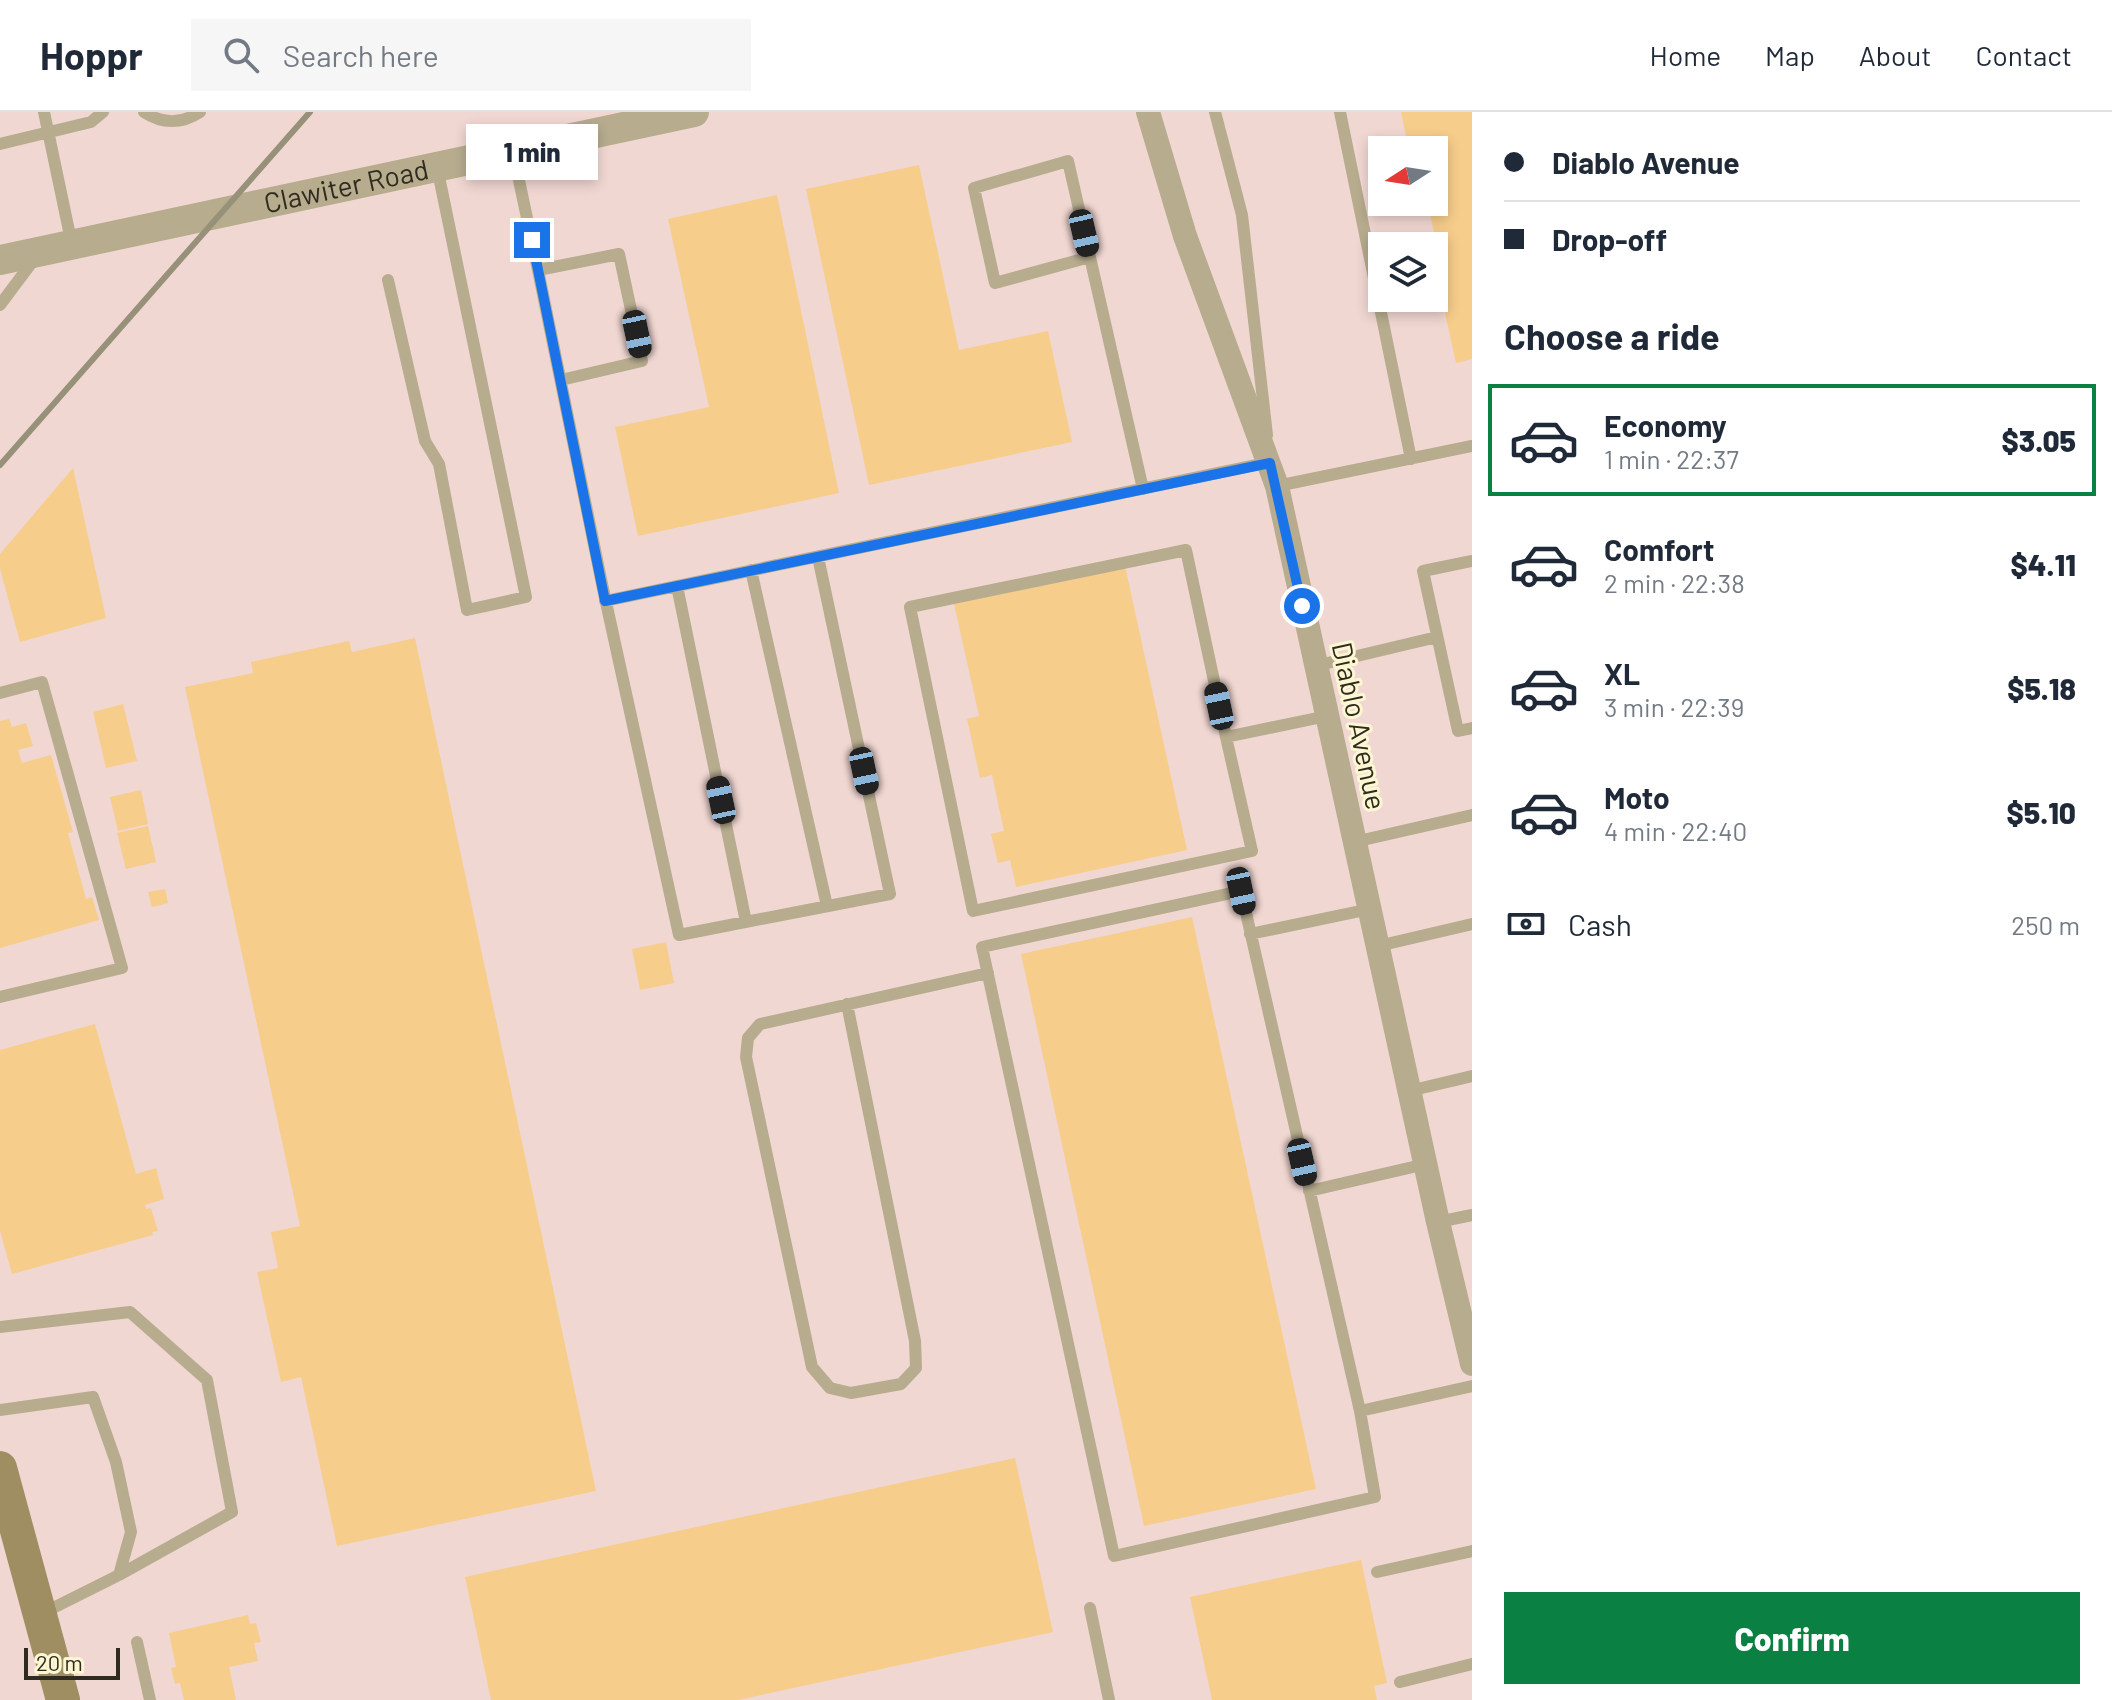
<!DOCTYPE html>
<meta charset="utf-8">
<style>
body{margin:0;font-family:Barlow,sans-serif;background:#f6f6f7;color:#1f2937;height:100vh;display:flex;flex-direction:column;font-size:30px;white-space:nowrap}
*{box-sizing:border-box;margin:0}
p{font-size:26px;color:#747a83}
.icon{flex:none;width:44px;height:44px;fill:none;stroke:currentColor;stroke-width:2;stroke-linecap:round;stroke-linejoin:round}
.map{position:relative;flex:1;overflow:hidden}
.side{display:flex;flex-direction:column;background:#fff;width:640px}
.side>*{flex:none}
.top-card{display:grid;align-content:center;height:176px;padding:0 32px;background:#fff}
.needle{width:52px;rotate:258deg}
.buttons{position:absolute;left:1368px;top:24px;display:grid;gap:16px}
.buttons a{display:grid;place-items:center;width:80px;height:80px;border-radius:0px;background:#fff;box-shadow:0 4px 12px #0003;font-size:40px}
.scale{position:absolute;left:24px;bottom:20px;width:96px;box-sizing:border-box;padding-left:8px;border:4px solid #2f2c1f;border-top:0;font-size:22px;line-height:28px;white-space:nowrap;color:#2f2c1f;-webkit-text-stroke:6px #fdf6d3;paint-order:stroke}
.end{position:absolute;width:36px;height:36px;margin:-18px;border:10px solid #1a73e8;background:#fff;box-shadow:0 0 0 4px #fff}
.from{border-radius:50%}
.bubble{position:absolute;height:56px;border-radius:0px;background:#fff;box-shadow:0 4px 12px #0003;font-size:26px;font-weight:800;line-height:56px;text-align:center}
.car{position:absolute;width:24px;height:48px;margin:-24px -12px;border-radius:10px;box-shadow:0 0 6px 2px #0007;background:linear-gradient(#222 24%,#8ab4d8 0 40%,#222 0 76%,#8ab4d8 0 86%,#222 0)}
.top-card b{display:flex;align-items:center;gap:28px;height:76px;font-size:30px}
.top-card b+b{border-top:2px solid #e0e1e3}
.top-card i{width:20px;height:20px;background:#1f2937}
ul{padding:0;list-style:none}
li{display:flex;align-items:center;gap:24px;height:112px;margin:0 16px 12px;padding:0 16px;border:4px solid transparent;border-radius:0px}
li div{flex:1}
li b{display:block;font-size:30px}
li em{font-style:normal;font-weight:800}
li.current{border-color:#0b8043}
li>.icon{width:72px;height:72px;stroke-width:1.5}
h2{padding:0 32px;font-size:36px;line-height:96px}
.pay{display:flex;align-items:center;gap:20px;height:88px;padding:0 32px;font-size:30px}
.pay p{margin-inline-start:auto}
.action{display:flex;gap:16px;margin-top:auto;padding:16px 32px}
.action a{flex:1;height:92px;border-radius:0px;background:#0b8043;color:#fff;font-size:32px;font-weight:800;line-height:92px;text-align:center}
header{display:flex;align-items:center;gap:48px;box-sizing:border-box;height:112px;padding:0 40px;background:#fff;border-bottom:2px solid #e0e1e3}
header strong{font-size:38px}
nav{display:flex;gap:44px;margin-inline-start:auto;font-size:28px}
.search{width:560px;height:72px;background:#f6f6f7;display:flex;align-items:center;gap:20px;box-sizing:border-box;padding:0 28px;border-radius:0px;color:#747a83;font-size:30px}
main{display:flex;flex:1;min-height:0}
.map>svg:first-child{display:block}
</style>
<header>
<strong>Hoppr</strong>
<div class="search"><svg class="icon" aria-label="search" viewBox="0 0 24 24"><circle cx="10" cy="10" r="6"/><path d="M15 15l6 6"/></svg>Search here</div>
<nav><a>Home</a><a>Map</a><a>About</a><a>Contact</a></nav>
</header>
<main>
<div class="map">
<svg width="1472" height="1588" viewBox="0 0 1472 1588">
<rect width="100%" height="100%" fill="#f0e9c6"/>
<path fill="#f1d7d2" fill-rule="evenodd" d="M 0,0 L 1472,0 L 1472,1588 L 0,1588 ZM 1382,38 L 1434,38 L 1434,90 L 1382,90 ZM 1382,134 L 1434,134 L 1434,186 L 1382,186 Z"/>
<path fill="#f6cd8b" d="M 1401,0 L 1472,0 L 1472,247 L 1456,251 L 1434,151 L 1434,134 L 1437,133 L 1427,90 L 1434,90 L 1434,38 L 1409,38 Z
M 919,53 L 959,238 L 1048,219 L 1072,330 L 869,373 L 806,77 Z
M 777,83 L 839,381 L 638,424 L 615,315 L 709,295 L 668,107 Z
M 73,356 L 106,506 L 20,530 L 0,457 L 0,442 Z
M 1125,454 L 1187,738 L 1016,775 L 1010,748 L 998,751 L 991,722 L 1004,719 L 992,663 L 980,666 L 967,607 L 979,604 L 954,492 Z
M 415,526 L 596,1379 L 337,1434 L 301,1265 L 281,1270 L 257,1160 L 278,1156 L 271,1120 L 300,1114 L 185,575 L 253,561 L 251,550 L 349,529 L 352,540 Z
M 123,592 L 137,649 L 106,656 L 93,600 Z
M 9,607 L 12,615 L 26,611 L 33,634 L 18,638 L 22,651 L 51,643 L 73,720 L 68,721 L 86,787 L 92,785 L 99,808 L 0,836 L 0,609 Z
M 141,678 L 148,712 L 118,719 L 110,685 Z
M 148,714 L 156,750 L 126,757 L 117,721 Z
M 165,777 L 168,791 L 152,795 L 148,780 Z
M 1192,805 L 1316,1377 L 1144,1414 L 1021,842 Z
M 666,830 L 674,871 L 640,878 L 632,837 Z
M 95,912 L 136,1062 L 156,1056 L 164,1087 L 145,1093 L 146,1097 L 151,1096 L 158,1119 L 152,1120 L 153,1123 L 12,1162 L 0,1119 L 0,938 Z
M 1015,1346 L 1053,1520 L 738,1588 L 491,1588 L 465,1465 Z
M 1361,1448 L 1387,1571 L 1374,1574 L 1377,1588 L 1212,1588 L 1190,1485 Z
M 248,1503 L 250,1512 L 256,1511 L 261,1530 L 254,1531 L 258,1549 L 229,1555 L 236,1588 L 184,1588 L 180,1571 L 175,1572 L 171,1556 L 176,1555 L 169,1521 Z"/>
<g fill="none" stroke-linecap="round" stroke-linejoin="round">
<path stroke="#b7ac8e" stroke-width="12" d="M 44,0 L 72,133
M 144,0 C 162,12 182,12 200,0
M 1215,0 L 1242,103 L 1267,323
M 1340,0 L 1411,347
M 0,32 L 91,10 L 103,0
M 513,40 L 538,158
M 1090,145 L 995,171 L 974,76 L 1068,49 L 1143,377
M 388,168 L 425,329 L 439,352 L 467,498 L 526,485 L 437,55
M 0,193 L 36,145
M 561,268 L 642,249 L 619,142 L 538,158 L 602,472 L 679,823 L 890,782 L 818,445
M 1277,374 L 1472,334
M 1472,449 L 1423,459 L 1458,619 L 1472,616
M 751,458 L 827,794
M 677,474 L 746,810
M 605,489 L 1270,350
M 1315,554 L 1437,525
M 0,581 L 42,570 L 122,856 L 0,885
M 1226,625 L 1252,739 L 973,799 L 910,495 L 1186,438 L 1226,625 L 1327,604
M 1354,730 L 1472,703
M 1241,779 L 1360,1299 L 1375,1385 L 1114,1444 L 982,835 Z
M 1250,822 L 1370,797
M 1378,834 L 1472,812
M 847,892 L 915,1229 L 916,1256 L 901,1272 L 851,1281 L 830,1276 L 812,1255 L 746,945 L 748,926 L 760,912 L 988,861
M 1409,979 L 1472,964
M 1309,1079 L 1426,1052
M 1438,1110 L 1472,1103
M 0,1215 L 130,1200 L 207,1268 L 232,1400 L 119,1463
M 0,1298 L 93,1285 L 116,1350 L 131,1420 L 119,1463 L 43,1501
M 1360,1299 L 1472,1274
M 1377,1460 L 1472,1439
M 1090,1496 L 1109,1588
M 137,1530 L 150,1588
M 1400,1570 L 1472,1552"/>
<path stroke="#b7ac8e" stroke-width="24" d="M 1148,0 L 1185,124 L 1277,374 L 1438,1110 L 1472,1252"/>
<path stroke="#b7ac8e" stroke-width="30" id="s1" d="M 0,148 L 694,0"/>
<path stroke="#9f8e61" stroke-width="34" d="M 0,1356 L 63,1588"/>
<path stroke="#969178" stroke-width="6" d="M 0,353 L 310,0"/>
</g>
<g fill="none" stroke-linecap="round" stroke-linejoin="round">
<path stroke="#1a73e8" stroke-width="10" d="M 532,128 L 605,489 L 1270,351 L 1302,494"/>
</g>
<g text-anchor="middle" stroke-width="6" stroke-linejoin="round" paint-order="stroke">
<g font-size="28" fill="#2f2c1f" stroke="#fdf6d3">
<text dy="10" stroke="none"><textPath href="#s1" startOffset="354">Clawiter Road</textPath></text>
<text transform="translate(1359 614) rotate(78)" y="10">Diablo Avenue</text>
</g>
</g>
</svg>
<div class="buttons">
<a><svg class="needle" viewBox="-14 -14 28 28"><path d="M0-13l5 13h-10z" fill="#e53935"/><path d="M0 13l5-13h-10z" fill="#747a83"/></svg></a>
<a><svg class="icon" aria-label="layers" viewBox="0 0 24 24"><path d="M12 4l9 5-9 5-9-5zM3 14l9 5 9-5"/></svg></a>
</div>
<div class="scale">20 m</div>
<i class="end from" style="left:1302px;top:494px"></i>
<i class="end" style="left:532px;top:128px"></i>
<div class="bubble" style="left:466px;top:12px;width:132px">1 min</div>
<i class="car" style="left:1084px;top:121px;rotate:167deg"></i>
<i class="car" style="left:637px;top:222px;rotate:168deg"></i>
<i class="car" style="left:1219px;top:594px;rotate:348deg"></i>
<i class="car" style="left:864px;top:659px;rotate:168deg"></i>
<i class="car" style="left:721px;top:688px;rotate:348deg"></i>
<i class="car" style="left:1241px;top:779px;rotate:168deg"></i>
<i class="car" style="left:1302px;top:1050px;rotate:167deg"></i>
</div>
<section class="side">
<div class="top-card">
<b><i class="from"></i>Diablo Avenue</b>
<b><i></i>Drop-off</b>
</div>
<h2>Choose a ride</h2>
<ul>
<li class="current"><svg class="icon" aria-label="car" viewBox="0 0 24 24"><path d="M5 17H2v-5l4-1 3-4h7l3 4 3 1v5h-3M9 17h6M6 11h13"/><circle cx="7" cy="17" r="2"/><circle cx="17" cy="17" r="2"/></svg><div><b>Economy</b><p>1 min · 22:37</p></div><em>$3.05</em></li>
<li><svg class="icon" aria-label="car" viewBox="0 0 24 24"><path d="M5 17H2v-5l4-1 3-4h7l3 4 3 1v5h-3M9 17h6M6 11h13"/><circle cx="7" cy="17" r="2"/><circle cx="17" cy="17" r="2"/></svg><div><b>Comfort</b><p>2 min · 22:38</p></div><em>$4.11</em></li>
<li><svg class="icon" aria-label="car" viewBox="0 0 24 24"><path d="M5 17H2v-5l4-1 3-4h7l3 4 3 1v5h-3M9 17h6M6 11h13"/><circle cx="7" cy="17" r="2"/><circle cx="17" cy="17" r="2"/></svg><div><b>XL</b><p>3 min · 22:39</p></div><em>$5.18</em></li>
<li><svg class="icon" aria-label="car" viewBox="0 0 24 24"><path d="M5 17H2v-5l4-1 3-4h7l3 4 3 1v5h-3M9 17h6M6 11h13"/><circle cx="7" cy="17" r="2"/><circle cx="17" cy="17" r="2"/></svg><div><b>Moto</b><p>4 min · 22:40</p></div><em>$5.10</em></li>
</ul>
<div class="pay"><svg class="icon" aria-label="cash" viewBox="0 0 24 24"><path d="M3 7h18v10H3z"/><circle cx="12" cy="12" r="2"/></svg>Cash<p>250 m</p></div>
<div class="action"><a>Confirm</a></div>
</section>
</main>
